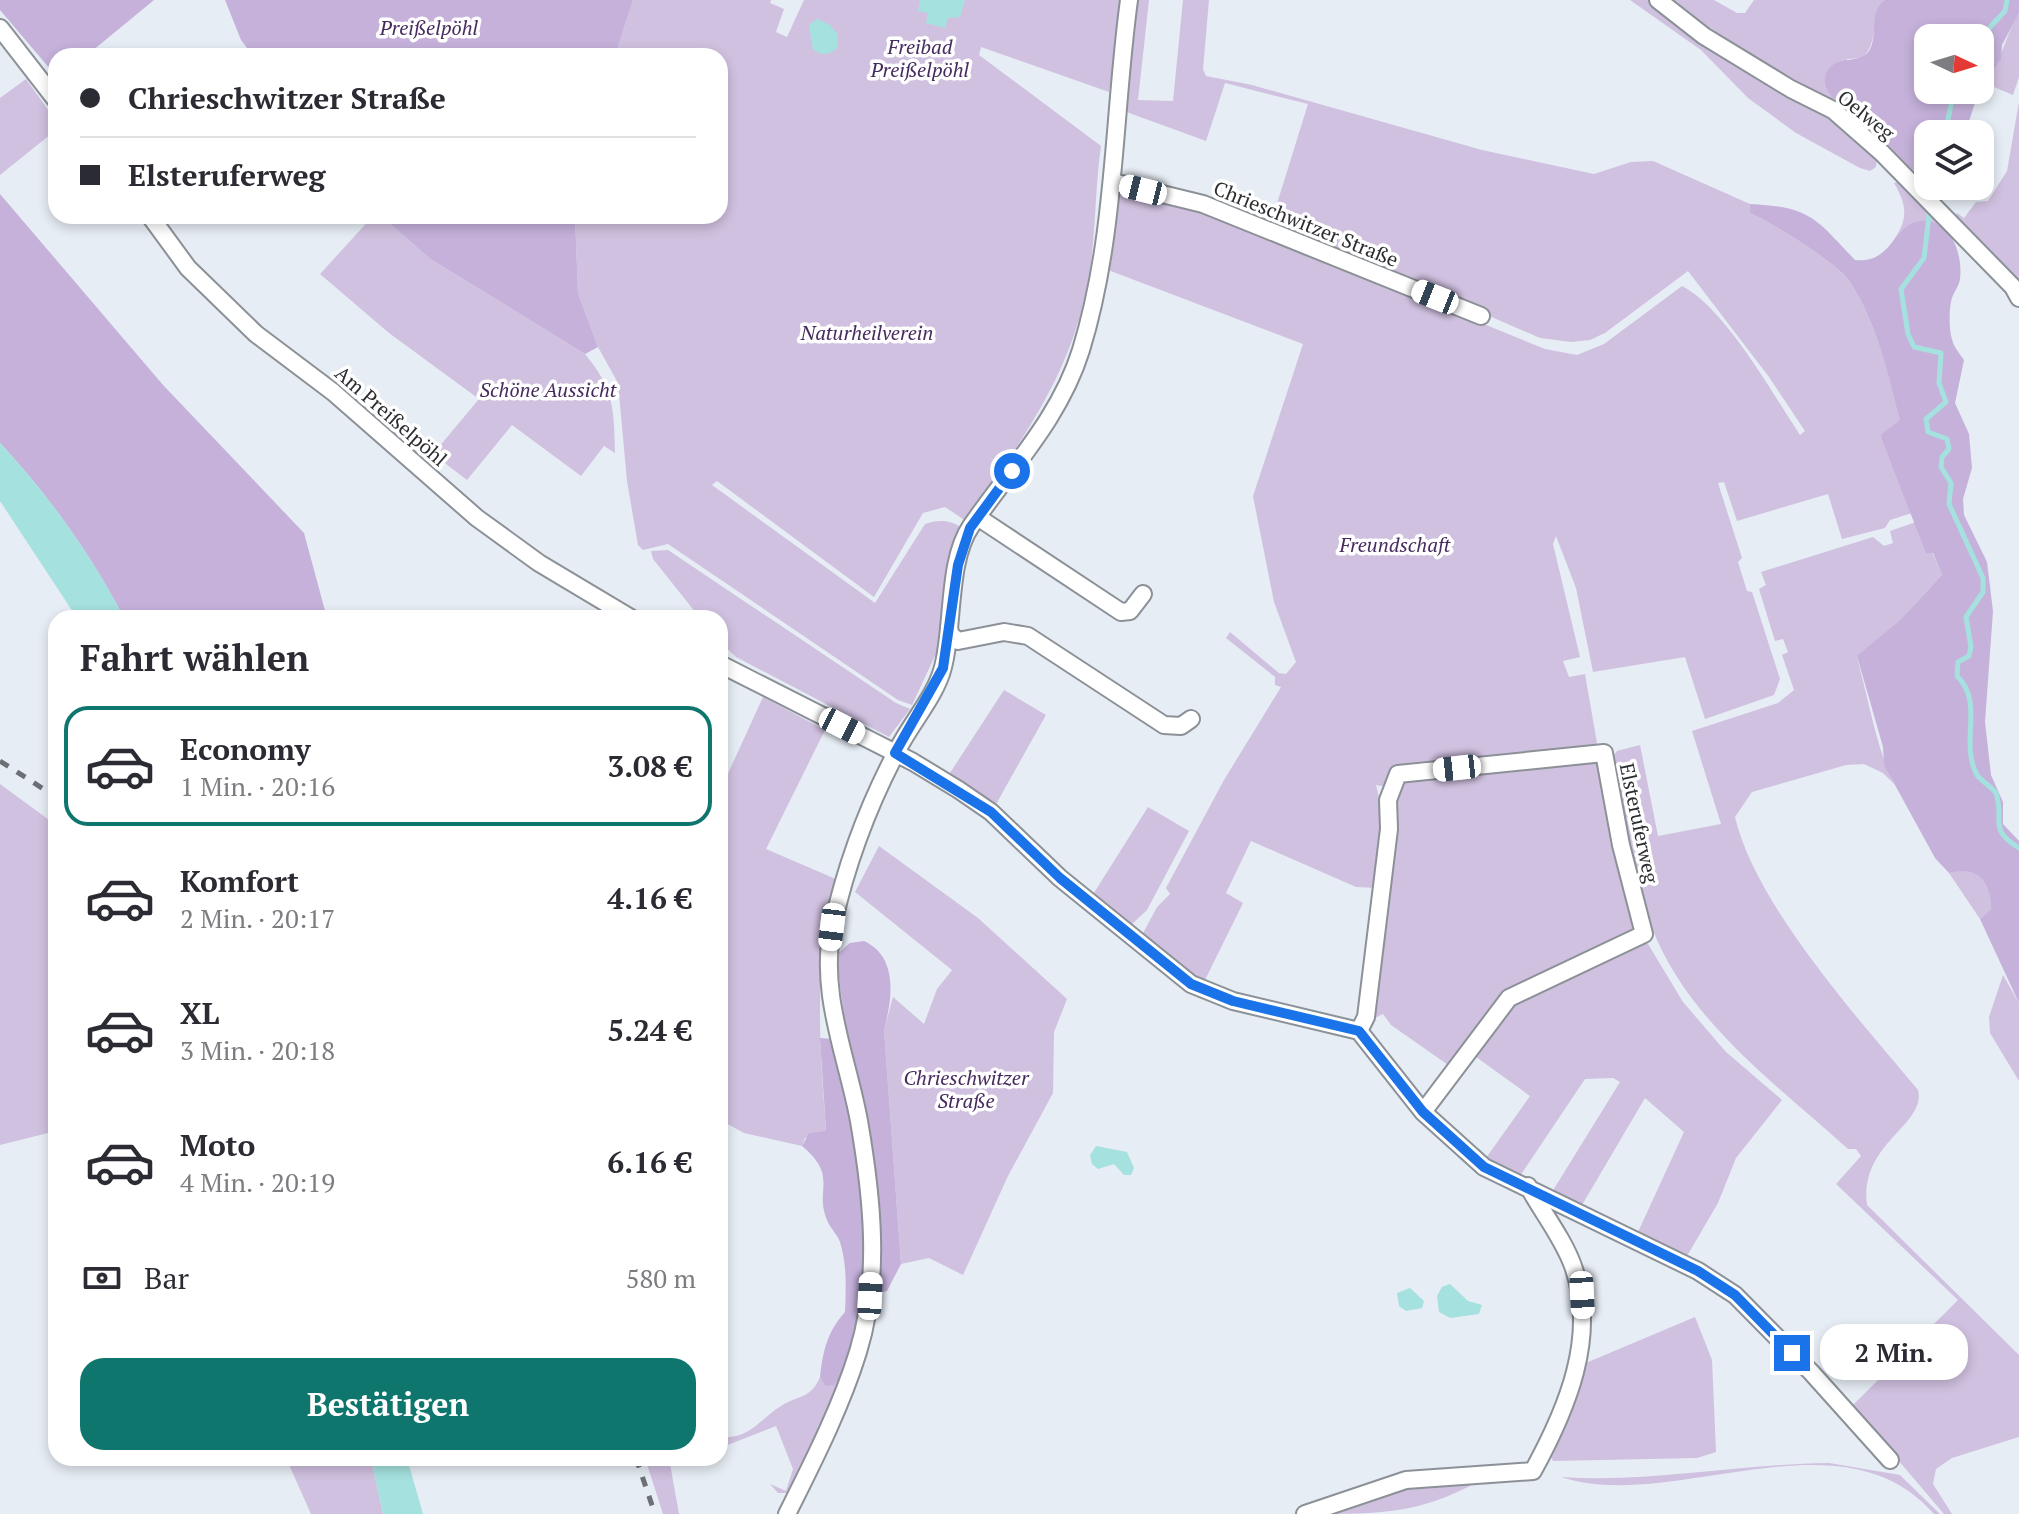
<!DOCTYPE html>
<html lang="de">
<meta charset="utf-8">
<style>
body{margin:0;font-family:"PT Serif",serif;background:#f2f2f3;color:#2b2b33;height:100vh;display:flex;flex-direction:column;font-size:30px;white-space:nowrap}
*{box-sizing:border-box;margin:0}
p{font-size:26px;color:#7c7c81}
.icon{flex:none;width:44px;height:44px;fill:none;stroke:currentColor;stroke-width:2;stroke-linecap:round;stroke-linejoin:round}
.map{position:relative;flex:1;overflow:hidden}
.drawer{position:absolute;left:48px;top:610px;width:680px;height:856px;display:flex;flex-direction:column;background:#fff;border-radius:24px;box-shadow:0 4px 12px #0003}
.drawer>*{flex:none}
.guide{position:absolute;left:48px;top:48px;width:680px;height:176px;border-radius:24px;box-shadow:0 4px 12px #0003;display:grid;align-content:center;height:176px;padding:0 32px;background:#fff}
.needle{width:52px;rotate:94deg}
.buttons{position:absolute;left:1914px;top:24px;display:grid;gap:16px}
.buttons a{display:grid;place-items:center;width:80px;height:80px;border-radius:16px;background:#fff;box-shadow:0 4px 12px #0003;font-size:40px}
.end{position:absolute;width:36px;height:36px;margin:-18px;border:10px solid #1a73e8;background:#fff;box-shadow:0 0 0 4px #fff}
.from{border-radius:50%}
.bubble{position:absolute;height:56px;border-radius:24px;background:#fff;box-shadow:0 4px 12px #0003;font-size:26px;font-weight:700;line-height:56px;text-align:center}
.car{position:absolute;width:24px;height:48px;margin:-24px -12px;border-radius:10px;box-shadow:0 0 6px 2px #0007;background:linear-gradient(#fff 24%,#345 0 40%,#fff 0 76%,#345 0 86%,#fff 0)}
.guide b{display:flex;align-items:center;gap:28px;height:76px;font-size:30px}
.guide b+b{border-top:2px solid #e1e1e2}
.guide i{width:20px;height:20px;background:#2b2b33}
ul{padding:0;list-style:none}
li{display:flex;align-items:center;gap:24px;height:120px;margin:0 16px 12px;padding:0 16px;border:4px solid transparent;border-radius:24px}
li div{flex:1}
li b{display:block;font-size:30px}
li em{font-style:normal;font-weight:700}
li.selected{border-color:#0f766e}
li>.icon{width:72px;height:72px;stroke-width:1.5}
h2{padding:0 32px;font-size:36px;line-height:96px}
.pay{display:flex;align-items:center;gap:20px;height:88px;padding:0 32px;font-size:30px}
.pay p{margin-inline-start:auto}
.primary-button{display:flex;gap:16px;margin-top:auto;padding:16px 32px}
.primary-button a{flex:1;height:92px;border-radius:24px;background:#0f766e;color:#fff;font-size:32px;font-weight:700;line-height:92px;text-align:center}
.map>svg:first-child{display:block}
</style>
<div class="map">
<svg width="2019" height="1514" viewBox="0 0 2019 1514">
<rect width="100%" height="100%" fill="#e6edf4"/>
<path fill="#d0c1e0" d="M 633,0 L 771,0 L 770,3 L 784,9 L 776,32 L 787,37 L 804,0 L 1124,0 L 1109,92 L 981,47 L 979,55 L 1101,146 C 1095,187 1096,229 1090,269 C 1075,371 1022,440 966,521 L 945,507 L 923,513 L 874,597 L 717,481 L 712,485 L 875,603 L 925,524 C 940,519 951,520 964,529 L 941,643 L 912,705 L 898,700 L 668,544 L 643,550 L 638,545 L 627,481 L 618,383 L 598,347 L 578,293 L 575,216 L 720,216 L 720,56 L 615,56 Z
M 1137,0 L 1149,0 L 1138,100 L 1173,101 L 1183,0 L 1209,0 L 1203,69 L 1206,76 L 1252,85 L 1482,150 L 1594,174 L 1631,162 L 1653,161 L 1750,204 L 1750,213 C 1771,222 1839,264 1850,282 C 1877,324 1888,373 1901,420 L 1880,435 L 1912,513 L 1890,520 L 1885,528 L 1842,539 L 1828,494 L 1737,521 L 1724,482 L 1718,483 L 1742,558 L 1738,562 L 1747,591 L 1752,592 L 1780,679 L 1774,695 L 1705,719 L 1685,657 L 1593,672 L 1576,588 L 1556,536 L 1553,544 L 1580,657 L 1563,661 L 1569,677 L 1585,674 L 1597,743 L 1593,750 L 1400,768 L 1387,787 L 1376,785 L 1386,826 L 1378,888 L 1356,887 L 1251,841 L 1226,893 L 1243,903 L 1204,982 L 1142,935 L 1157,907 L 1170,894 L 1166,888 L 1224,780 L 1281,687 L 1275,685 L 1275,677 L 1226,638 L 1230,632 L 1279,673 L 1286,674 L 1296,662 L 1274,602 L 1253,496 L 1303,344 L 1108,270 L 1120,188 L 1205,210 L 1545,349 L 1577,355 L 1604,344 L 1682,286 C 1725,308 1772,393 1800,435 L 1805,431 L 1769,377 L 1688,271 L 1605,333 L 1590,340 L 1571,342 L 1540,338 L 1384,270 L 1270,226 L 1308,104 L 1225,83 L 1206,141 L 1121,110 Z
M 1630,0 L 1651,0 L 1831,117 L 1877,156 L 1876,167 L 1870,171 L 1860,168 L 1796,133 L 1748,98 L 1701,50 Z
M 1671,0 L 1714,0 L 1737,13 L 1745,13 L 1754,0 L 1885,0 C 1869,11 1881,38 1863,58 L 1847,59 L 1833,99 L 1864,119 L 1928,180 L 1929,192 L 1845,109 L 1726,39 Z
M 2019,13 L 2019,77 L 2013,95 L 1982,82 C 2003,63 2004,37 2019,13 Z
M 26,79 L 56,121 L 56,130 L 0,175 L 0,98 Z
M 2019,102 L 2019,284 L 1954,217 L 1957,213 L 1964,218 L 1976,202 L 1988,201 L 2007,171 Z
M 1902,181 L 1940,225 C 1910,220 1906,228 1886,251 C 1906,224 1911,212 1894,183 Z
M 373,216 L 381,216 L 429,258 L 585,354 C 614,389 614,409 615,453 L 604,446 L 581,476 L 512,425 L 467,480 L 433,454 L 479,399 L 389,333 L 320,274 Z
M 1916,522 L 1926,553 L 1932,552 L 1942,575 L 1900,620 L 1857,657 C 1867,694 1878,753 1894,784 L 1883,773 L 1864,764 L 1846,765 L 1752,792 L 1735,817 C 1756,906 1859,1019 1918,1090 C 1927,1125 1859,1143 1867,1205 L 2019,1355 L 2019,1437 L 1952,1458 L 1936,1469 L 1933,1484 L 1952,1514 L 1944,1514 L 1852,1406 L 1958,1300 L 1836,1184 L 1861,1156 L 1856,1149 L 1848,1149 C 1776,1084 1688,1021 1652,928 C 1630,873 1622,814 1612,757 L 1617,751 L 1640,745 L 1658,836 L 1721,824 L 1692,731 L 1778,703 L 1794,690 L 1782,655 L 1788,652 L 1783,639 L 1775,641 L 1759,589 L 1766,585 L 1761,572 L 1873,537 L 1884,546 L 1893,543 L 1890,531 Z
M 668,550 L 896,703 L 910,709 L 889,737 L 736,657 L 720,642 L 720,618 L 700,618 L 653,559 L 651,551 Z
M 1004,690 L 1046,715 L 995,806 L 948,776 Z
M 763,697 L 825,730 L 766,849 L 838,880 C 812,966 820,1043 826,1131 L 805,1138 L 802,1146 L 744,1133 L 720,1120 L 720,791 Z
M 1601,758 L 1635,925 L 1633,932 L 1535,977 L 1451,1067 L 1391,1025 L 1383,1014 L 1369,1021 L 1398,786 L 1407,777 Z
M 0,784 L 56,825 L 56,1131 L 0,1145 Z
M 1148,807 L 1189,831 L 1147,910 L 1130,926 L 1092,896 Z
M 879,846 L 978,918 L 1067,999 L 1054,1032 L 1053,1093 L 1008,1176 L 963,1275 L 929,1258 L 901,1264 L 884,1030 L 893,997 L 924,1024 L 937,989 L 952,970 L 855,892 Z
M 1964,869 C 1985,875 1991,888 1991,909 L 1980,919 L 1949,873 Z
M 1640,941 L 1648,944 L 1683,1002 L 1726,1052 L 1782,1100 L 1736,1158 L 1718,1203 L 1687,1256 L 1638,1232 L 1684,1132 L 1645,1098 L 1582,1205 L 1552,1192 L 1620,1082 L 1613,1078 L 1585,1079 L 1520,1176 L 1486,1158 L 1530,1096 L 1472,1054 L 1507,1007 Z
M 2003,975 L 2019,1003 L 2019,1081 L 1990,1033 L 1989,1017 Z
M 1695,1317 L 1712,1360 L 1716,1452 L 1697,1458 L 1553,1461 L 1549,1453 L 1581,1365 Z
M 845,1371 L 792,1493 L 778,1493 L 770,1484 L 786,1491 L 793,1469 L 776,1426 L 720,1448 L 720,1437 C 749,1440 759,1420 781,1406 C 798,1395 811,1399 820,1377 L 825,1386 Z
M 286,1458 L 371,1458 L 383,1514 L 311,1514 Z
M 645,1458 L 669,1458 L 679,1514 L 663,1514 Z
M 1829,1463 L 1900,1475 L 1940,1514 L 1934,1514 C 1841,1407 1673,1514 1561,1477 C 1651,1483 1739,1464 1829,1463 Z
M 1477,1482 C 1420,1514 1379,1514 1311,1514 L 1356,1506 L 1376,1495 L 1420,1485 Z"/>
<path fill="#c5b1da" d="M 0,0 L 154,0 L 86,56 L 56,56 L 56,76 L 0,10 Z
M 225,0 L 633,0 L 615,56 L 253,56 L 241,40 Z
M 1885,0 L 2019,0 L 2019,13 L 2002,45 L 2001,59 L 1980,88 L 1980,38 L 1928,38 L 1928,90 L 1979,90 L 1965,134 L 1928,134 L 1928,180 C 1902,166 1885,134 1860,116 C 1849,109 1832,102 1827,89 C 1824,85 1824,76 1827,72 C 1836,54 1860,65 1869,51 C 1879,35 1868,11 1885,0 Z
M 0,194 L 163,385 L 304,533 L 327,618 L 124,618 C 92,556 48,494 0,443 Z
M 1750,204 C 1811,207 1815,218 1855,260 C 1893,264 1892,225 1920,221 C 1951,218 1963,254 1960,279 C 1959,287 1952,294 1951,302 C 1949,311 1949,330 1952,339 C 1953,346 1960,354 1964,360 L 1955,403 L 1969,434 L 1972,468 L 1963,499 L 1964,515 L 1987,562 L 1993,611 L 1985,722 L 1991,775 L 2003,802 L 2003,824 L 2019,841 L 2019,1003 L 1980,919 L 1991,909 C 1991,881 1977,865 1949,873 L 1935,858 L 1884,765 L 1883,747 L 1857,656 L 1900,620 L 1942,575 L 1933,553 L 1926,553 L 1880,435 L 1900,420 C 1888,373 1877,324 1850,282 C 1839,264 1771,222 1750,213 Z
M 381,216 L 575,216 L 578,293 L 598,347 L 585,354 L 429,258 Z
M 864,941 C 899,957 892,1000 884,1030 L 901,1264 L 887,1291 L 862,1297 L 845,1371 L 834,1385 L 825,1386 L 820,1377 C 823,1351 827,1332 845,1312 C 846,1288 847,1265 840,1242 C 837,1234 830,1228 827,1220 C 814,1189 839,1177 802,1146 L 809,1133 L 826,1131 L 820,1038 L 833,1039 L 845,1023 L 836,955 L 850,943 Z"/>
<path fill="#a5e1df" d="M 920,0 L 965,0 L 960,17 L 948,18 L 945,28 L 926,23 L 928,13 L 918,11 Z
M 817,19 L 830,25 L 838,35 L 837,48 C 829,56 822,55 813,50 L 809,25 Z
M 0,443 C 48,494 92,556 124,618 L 77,618 L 0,501 Z
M 1096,1146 L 1127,1152 L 1134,1168 L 1131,1175 L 1124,1175 L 1114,1164 L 1098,1169 L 1092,1164 L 1090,1155 Z
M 1450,1284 L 1468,1301 L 1482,1305 L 1479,1314 L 1450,1318 L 1439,1312 L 1437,1296 L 1442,1287 Z
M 1410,1288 L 1424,1301 L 1422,1308 L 1406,1311 L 1399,1306 L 1397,1293 Z
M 371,1458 L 407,1458 L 423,1514 L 383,1514 Z"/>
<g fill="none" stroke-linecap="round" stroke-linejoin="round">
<path stroke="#a5e1df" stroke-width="5" d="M 1980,38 L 2005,11 L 2007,0
M 1945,134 L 1954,90
M 1930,207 L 1924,258 L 1901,289 L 1908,334 L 1914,347 L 1941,353 L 1939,383 L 1946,402 L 1926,419 L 1928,432 L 1947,439 L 1949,449 L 1942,457 L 1941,467 L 1951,483 L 1949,504 L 1983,578 L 1983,592 L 1966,617 L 1971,647 L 1969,656 L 1958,662 L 1957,676 C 1985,703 1959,742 1977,775 C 1981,781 1991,786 1996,793 C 2005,821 1987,828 2019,848"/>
<g stroke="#8b9197" stroke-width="20">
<path id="minor" d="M 1658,0 L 1704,36 L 1791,89 L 1833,110 L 1882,153 L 2013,287 L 2019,298
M 0,28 L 56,100
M 1113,182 L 1203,204 L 1481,316
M 150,216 L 188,268 L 256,334 L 333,392 L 477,518 L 539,563 L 631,618
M 979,518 L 1121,612 L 1130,611 L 1143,594
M 949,626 L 950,634 L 958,641 L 1004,632 L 1028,636 L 1164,725 L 1181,726 L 1191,719
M 720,664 L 913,762 L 959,790 L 991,812 L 1060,878 L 1191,984 L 1233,1001 L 1359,1031 L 1423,1112 L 1484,1167 L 1698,1271 L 1735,1295 L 1811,1372 L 1890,1460
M 1359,1031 L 1366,1017 L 1389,829 L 1388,800 L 1398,774 L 1604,753 L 1621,845 L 1644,934 L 1509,998 L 1423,1112
M 787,1514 C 813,1462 841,1407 858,1352 C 881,1278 872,1196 859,1121 C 847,1056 818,992 833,924 C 846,866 869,804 897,751 C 910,724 936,696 943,667 C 954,626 947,561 971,526 C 1011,468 1060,418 1081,350 C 1116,236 1113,117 1129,0
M 1305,1514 L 1406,1480 L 1533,1471 C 1567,1409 1598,1336 1573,1266 C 1563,1238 1542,1212 1528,1186"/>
</g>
<use href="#minor" stroke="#fff" stroke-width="16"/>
<path stroke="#6c7074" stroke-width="5" stroke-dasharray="10 10" stroke-linecap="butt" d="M 0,761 L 56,797
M 636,1458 L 655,1514"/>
</g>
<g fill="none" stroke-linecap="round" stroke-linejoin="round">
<path stroke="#1a73e8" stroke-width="10" d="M 1012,471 L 970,528 L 958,565 L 943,668 L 895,753 L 991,812 L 1060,878 L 1191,984 L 1233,1001 L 1359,1031 L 1423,1112 L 1484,1167 L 1698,1271 L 1735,1295 L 1792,1353"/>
</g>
<g text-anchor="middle" stroke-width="7" stroke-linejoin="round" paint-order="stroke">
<g font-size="20" font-style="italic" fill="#462b5e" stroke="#fff">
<text x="429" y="35">Preißelpöhl</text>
<text x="920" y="54">Freibad<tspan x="920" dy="23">Preißelpöhl</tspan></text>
<text x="867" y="340">Naturheilverein</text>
<text x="548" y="397">Schöne Aussicht</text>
<text x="1395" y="552">Freundschaft</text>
<text x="966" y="1085">Chrieschwitzer<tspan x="966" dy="23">Straße</tspan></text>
</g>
<g font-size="20" fill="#2b2d30" stroke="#fff">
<text transform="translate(1866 115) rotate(39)" y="7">Oelweg</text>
<text transform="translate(1306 224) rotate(22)" y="7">Chrieschwitzer Straße</text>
<text transform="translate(391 416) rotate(41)" y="7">Am Preißelpöhl</text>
<text transform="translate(1639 823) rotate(78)" y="7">Elsteruferweg</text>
</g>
</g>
</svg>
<div class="buttons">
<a><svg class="needle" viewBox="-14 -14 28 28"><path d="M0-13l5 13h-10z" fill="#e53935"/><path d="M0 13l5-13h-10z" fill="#7c7c81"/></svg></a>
<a><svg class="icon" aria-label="layers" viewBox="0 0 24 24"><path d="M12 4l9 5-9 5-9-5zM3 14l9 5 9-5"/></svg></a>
</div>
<i class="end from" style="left:1012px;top:471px"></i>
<i class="end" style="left:1792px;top:1353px"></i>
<div class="bubble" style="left:1820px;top:1324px;width:148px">2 Min.</div>
<i class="car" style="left:1143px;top:190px;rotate:284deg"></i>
<i class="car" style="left:1435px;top:297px;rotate:292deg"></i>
<i class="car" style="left:842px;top:726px;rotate:117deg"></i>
<i class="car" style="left:1457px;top:768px;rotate:264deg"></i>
<i class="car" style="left:832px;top:927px;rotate:187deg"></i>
<i class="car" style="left:1582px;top:1295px;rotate:177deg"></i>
<i class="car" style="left:870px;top:1296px;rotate:3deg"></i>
<div class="guide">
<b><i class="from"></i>Chrieschwitzer Straße</b>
<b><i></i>Elsteruferweg</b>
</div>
<section class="drawer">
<h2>Fahrt wählen</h2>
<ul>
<li class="selected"><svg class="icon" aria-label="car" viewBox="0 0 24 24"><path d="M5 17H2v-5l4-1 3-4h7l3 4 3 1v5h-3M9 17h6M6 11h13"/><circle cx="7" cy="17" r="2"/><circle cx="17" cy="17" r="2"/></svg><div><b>Economy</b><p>1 Min. · 20:16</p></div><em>3.08 €</em></li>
<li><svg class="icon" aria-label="car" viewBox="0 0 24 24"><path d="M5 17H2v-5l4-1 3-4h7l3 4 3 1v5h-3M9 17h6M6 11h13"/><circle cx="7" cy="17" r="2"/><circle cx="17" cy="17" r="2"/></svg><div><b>Komfort</b><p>2 Min. · 20:17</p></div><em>4.16 €</em></li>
<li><svg class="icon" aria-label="car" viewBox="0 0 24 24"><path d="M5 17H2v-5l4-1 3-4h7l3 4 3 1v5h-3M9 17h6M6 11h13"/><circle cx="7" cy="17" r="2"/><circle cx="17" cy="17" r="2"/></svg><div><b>XL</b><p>3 Min. · 20:18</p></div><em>5.24 €</em></li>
<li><svg class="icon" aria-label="car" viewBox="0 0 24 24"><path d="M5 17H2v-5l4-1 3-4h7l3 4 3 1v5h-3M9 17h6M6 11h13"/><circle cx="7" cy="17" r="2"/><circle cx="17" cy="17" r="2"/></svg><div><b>Moto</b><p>4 Min. · 20:19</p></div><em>6.16 €</em></li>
</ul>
<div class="pay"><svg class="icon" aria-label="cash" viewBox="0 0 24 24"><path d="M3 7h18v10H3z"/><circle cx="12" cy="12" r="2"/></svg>Bar<p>580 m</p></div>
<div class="primary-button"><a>Bestätigen</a></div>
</section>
</div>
